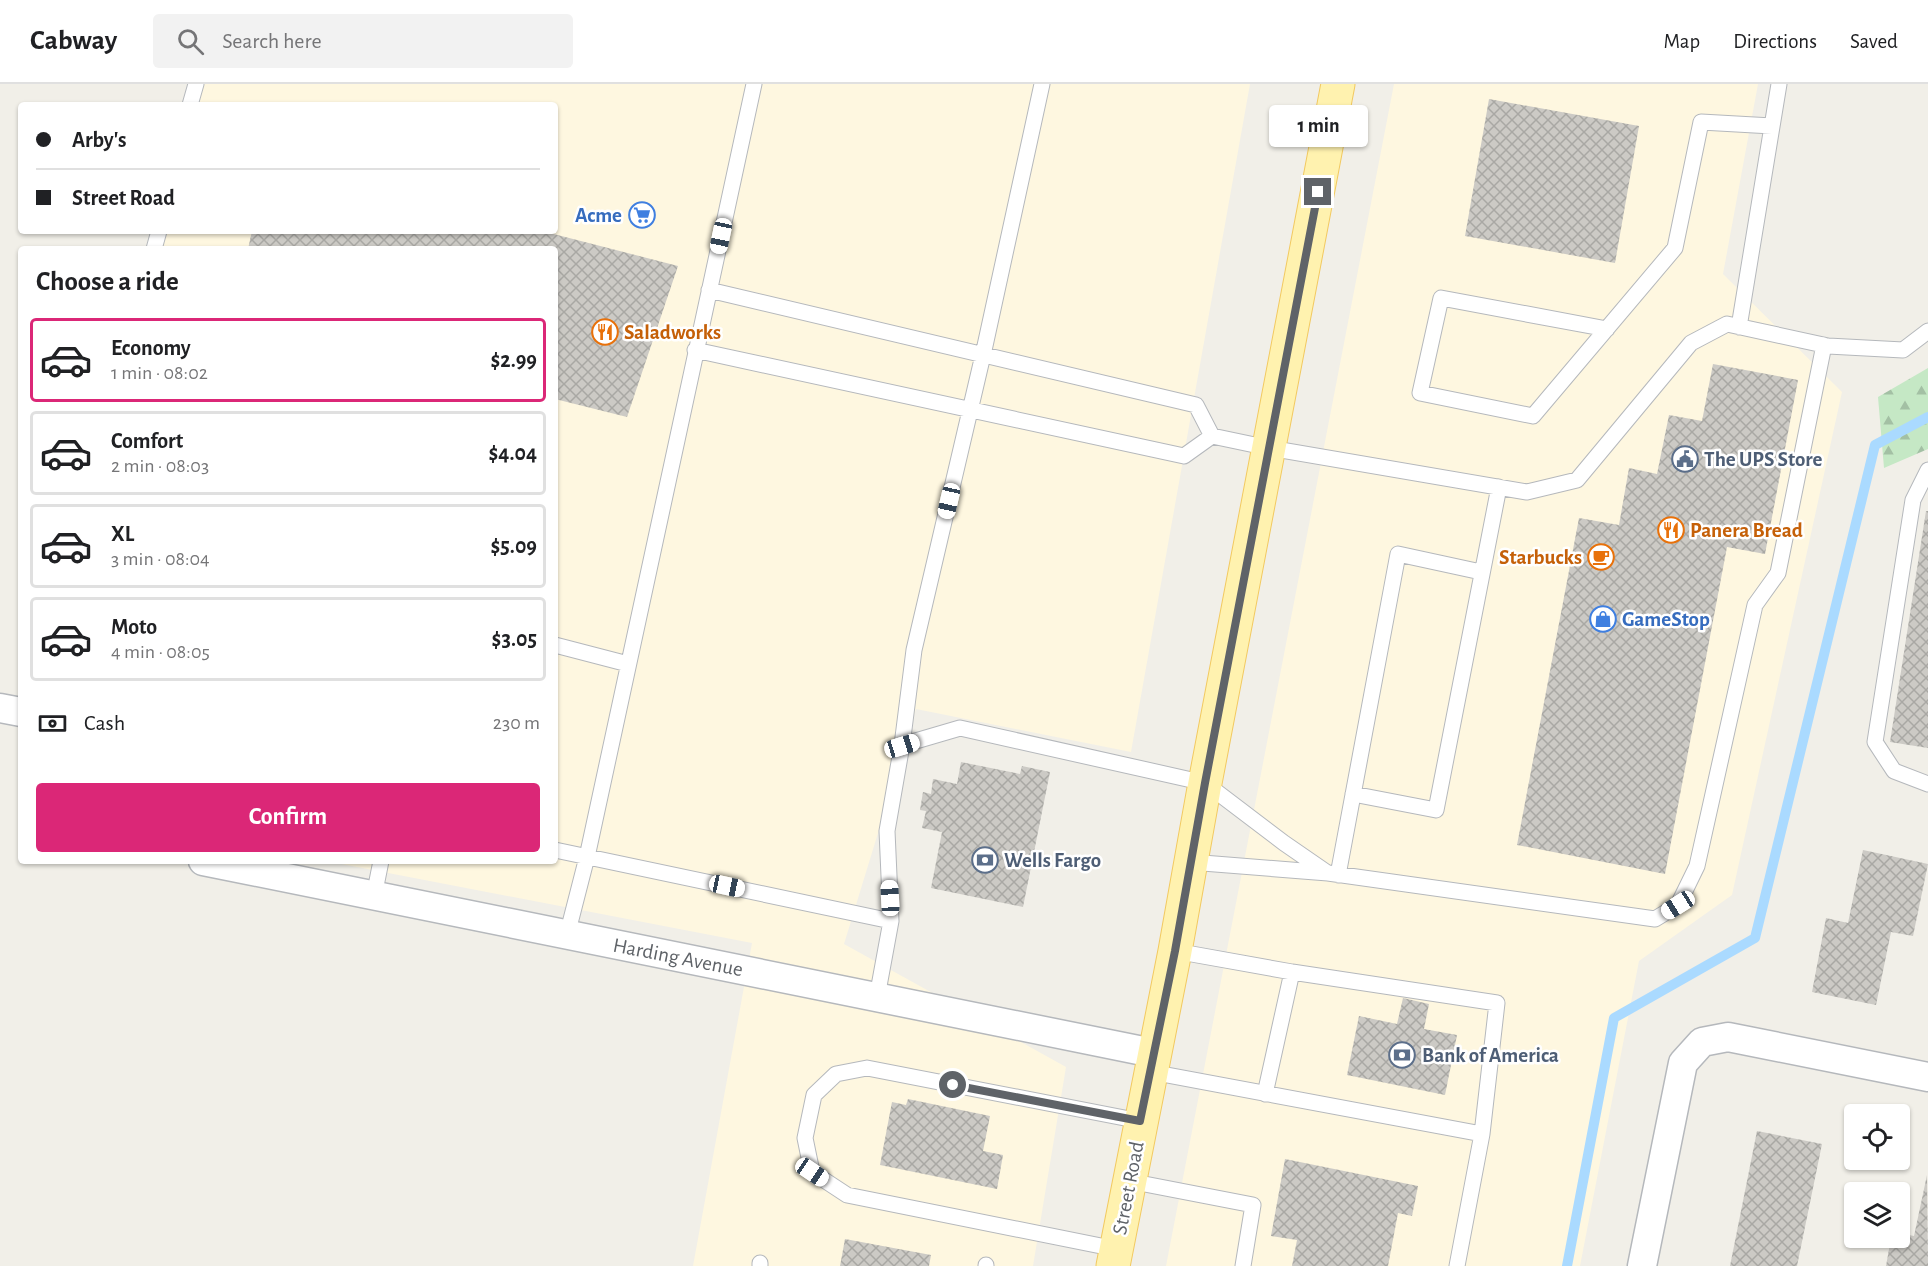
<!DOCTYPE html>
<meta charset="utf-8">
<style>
body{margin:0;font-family:"Alegreya Sans",sans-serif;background:#f2f2f2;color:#202124;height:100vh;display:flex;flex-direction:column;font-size:22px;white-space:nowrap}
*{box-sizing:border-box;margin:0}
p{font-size:20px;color:#757577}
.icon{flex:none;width:33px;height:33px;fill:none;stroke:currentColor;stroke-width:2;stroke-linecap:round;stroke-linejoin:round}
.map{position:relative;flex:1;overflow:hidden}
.sheet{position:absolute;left:18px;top:162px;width:540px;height:618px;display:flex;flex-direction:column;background:#fff;border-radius:6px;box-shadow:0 2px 4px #0004}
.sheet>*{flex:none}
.banner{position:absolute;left:18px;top:18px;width:540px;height:132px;border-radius:6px;box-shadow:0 2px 4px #0004;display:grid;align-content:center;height:132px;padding:0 18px;background:#fff}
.controls{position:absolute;left:1844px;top:1020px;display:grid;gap:12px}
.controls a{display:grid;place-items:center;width:66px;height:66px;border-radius:6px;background:#fff;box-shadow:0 2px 4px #0004;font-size:30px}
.end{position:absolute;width:27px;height:27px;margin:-14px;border:8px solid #5f6368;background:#fff;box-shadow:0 0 0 3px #fff}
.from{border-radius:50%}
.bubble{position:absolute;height:42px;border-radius:6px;background:#fff;box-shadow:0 2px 4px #0004;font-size:20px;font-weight:700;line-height:42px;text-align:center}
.car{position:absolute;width:18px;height:36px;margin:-18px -9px;border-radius:8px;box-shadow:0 0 4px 2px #0007;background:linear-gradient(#fff 24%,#345 0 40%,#fff 0 76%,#345 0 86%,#fff 0)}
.banner b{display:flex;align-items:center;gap:21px;height:57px;font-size:22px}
.banner b+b{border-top:2px solid #e0e0e0}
.banner i{width:15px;height:15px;background:#202124}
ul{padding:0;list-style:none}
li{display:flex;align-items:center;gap:18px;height:84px;margin:0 12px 9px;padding:0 6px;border:3px solid #e0e0e0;border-radius:6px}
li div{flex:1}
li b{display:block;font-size:22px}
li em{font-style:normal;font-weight:700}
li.current{border-color:#db2777}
li>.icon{width:54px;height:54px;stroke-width:1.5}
h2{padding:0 18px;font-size:27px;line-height:72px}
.pay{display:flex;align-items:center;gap:15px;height:66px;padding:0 18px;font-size:22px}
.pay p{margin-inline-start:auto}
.action{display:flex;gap:12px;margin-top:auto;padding:12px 18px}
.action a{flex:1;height:69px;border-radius:6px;background:#db2777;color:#fff;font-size:24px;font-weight:700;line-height:69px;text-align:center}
header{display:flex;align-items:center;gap:36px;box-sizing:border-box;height:84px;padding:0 30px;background:#fff;border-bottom:2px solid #e0e0e0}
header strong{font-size:28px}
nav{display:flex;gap:33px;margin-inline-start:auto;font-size:21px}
.search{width:420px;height:54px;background:#f2f2f2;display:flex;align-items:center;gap:15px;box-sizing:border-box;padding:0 21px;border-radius:6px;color:#757577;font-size:22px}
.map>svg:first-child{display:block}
</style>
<header>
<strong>Cabway</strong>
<div class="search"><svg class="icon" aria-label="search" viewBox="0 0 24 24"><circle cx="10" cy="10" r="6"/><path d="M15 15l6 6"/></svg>Search here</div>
<nav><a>Map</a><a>Directions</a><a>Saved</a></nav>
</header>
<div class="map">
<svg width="1928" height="1182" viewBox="0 0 1928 1182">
<defs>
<pattern id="forest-firs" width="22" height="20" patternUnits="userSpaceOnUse" patternTransform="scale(1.5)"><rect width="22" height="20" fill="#c5e8c5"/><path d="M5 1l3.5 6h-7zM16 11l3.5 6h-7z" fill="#a3c0a4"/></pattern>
<pattern id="building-cross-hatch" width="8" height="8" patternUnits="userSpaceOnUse" patternTransform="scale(1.5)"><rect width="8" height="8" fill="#cccac5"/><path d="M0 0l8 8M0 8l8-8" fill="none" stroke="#a9a8a4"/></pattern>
</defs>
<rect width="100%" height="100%" fill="#f1efe8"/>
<path fill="#fef7e0" d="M 193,0 L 1250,0 L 1131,668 L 916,625 L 844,860 L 1066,983 L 1033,1182 L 693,1182 L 752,859 L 326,777 L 555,777 L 555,165 L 160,165 L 163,147 L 555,147 L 555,21 L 189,21 Z
M 1394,0 L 1758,0 L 1723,190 L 1842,308 L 1732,811 L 1639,877 L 1580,1182 L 1166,1182 Z"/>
<path fill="url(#forest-firs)" d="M 1928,284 L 1928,365 L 1884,384 L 1878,313 Z"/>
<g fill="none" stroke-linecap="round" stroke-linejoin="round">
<path stroke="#aadaff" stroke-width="10" d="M 1567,1182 L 1614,934 L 1755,854 L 1875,361 L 1928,333"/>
</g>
<path fill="url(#building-cross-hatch)" d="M 1489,15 L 1639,42 L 1615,179 L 1465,152 Z
M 252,147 L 542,147 L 678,182 L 627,333 L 555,315 L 555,165 L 248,165 Z
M 1713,280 L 1798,296 L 1765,470 L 1727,463 L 1665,790 L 1517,761 L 1579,434 L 1619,441 L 1629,384 L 1657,390 L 1669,331 L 1702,337 Z
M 1926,427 L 1928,427 L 1928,664 L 1890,658 Z
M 961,678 L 1020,690 L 1022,682 L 1050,688 L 1023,823 L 931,804 L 942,748 L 922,744 L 926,727 L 920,726 L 923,708 L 931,710 L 933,695 L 957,700 Z
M 1863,766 L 1928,780 L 1913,852 L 1891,848 L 1876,921 L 1812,908 L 1826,834 L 1848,839 Z
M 1403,914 L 1429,920 L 1424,945 L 1457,951 L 1445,1011 L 1347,991 L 1359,932 L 1397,940 Z
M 908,1015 L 990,1032 L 983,1067 L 1003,1071 L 997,1105 L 880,1081 L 892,1018 L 906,1021 Z
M 1757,1047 L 1822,1060 L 1797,1182 L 1730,1182 Z
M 1285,1075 L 1418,1102 L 1412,1132 L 1398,1129 L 1388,1182 L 1292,1182 L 1297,1156 L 1271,1152 Z
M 1927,1091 L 1928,1182 L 1886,1182 L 1891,1154 L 1899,1154 L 1899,1149 L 1914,1152 Z
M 845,1155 L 931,1171 L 929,1182 L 840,1182 Z"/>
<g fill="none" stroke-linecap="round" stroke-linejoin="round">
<g stroke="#b5b8bc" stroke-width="17">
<path id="lane" d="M 190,21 L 196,0
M 154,165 L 159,147
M 709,206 L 1196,321 L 1212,352
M 1739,243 L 1779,0
M 1607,245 L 1441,214 L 1420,309 L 1533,332 L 1675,164 L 1701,38 L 1772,42
M 695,266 L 1184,372 L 1212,352 L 1269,364 L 1527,408 L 1577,396 L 1691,259 L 1727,240 L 1828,262 L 1903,266 L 1928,247
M 1928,386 L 1913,416 L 1875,658 L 1894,687 L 1928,700
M 555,561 L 628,580
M 902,661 L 960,644 L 1205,699 L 1284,759 L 1326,788
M 1353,710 L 1436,726 L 1499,403
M 555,766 L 891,837 L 877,913
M 1190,778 L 1328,789 L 1655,835 L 1678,821 L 1697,782 L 1755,521 L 1778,489 L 1824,261
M 1338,791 L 1398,470 L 1481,488
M 374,812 L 381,777
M 891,837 L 887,747 L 902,661 L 914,566 L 983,271 L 1042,0
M 567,851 L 587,773 L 754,0
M 1175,867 L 1292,888 L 1497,919 L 1482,1050 L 1457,1182
M 1151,988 L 1482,1050
M 1265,1010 L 1292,888
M 1129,1097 L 1253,1121 L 1243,1182
M 1116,1165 L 847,1111 L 812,1088 L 805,1054 L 814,1011 L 836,990 L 867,984 L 1140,1037
M 760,1182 L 760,1179
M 986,1182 L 986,1181"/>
</g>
<g stroke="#b5b8bc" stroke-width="31">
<path id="street" d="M 0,624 L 21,628
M 203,777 L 1153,969
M 1642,1182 L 1683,979 L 1702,958 L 1728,953 L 1928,993"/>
</g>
<g stroke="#f2c960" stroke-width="35">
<path id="primary" d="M 1113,1182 L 1175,867 L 1205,699 L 1338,0"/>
</g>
<use href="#lane" stroke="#fff" stroke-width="15"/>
<use href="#street" stroke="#fff" stroke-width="28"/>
<use href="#primary" stroke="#fff2af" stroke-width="33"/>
</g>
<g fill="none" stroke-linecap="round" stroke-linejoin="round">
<path stroke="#5f6368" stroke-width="8" d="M 953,1001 L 1140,1037 L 1175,867 L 1205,699 L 1318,108"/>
</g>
<defs>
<g id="supermarket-ring" transform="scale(1.35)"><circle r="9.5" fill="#fff" stroke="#3f7fe0" stroke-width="1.5"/><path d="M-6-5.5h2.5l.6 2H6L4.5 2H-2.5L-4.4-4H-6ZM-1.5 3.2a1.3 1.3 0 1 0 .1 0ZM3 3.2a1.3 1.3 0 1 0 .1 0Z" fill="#3f7fe0"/></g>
<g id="restaurant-ring" transform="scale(1.35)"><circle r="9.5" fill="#fff" stroke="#e8710a" stroke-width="1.5"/><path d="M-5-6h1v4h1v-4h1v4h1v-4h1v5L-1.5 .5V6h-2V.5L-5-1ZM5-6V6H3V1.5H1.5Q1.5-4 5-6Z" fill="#e8710a"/></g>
<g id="civic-ring" transform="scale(1.35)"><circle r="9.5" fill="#fff" stroke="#5c6f8a" stroke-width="1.5"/><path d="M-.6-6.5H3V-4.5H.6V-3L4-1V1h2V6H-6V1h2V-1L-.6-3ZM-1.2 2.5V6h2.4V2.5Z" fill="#5c6f8a"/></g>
<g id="cafe-ring" transform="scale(1.35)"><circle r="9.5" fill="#fff" stroke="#e8710a" stroke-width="1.5"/><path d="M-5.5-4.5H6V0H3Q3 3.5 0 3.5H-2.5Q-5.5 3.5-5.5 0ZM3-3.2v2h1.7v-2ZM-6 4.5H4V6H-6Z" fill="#e8710a"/></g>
<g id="shop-ring" transform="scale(1.35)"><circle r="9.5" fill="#fff" stroke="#3f7fe0" stroke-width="1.5"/><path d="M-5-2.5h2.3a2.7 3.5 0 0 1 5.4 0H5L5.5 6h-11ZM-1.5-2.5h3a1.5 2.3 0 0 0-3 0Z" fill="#3f7fe0"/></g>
<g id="bank-ring" transform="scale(1.35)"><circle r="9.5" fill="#fff" stroke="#5c6f8a" stroke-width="1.5"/><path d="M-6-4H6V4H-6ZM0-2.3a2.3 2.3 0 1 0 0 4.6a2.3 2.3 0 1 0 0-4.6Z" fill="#5c6f8a"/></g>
</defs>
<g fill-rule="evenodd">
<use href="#supermarket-ring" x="642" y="131"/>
<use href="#restaurant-ring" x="605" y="248"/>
<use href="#civic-ring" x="1685" y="375"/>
<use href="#restaurant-ring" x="1671" y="446"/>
<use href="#cafe-ring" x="1601" y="473"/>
<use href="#shop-ring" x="1603" y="535"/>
<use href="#bank-ring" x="985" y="776"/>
<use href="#bank-ring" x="1402" y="971"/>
</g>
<g text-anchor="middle" stroke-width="5" stroke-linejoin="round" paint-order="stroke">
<g font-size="21" font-weight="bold" fill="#366cbe" stroke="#fff" text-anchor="end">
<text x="622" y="138">Acme</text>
<text x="1622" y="542" text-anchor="start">GameStop</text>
</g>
<g font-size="21" font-weight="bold" fill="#c56008" stroke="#fff" text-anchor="start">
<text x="624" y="255">Saladworks</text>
<text x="1690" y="453">Panera Bread</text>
<text x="1582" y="480" text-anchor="end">Starbucks</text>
</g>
<g font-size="21" font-weight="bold" fill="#4e5e75" stroke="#fff" text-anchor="start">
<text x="1704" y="382">The UPS Store</text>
<text x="1004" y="783">Wells Fargo</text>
<text x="1422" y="978">Bank of America</text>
</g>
<g font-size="21" fill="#5f6368" stroke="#fff">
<text transform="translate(678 873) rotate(11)" y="7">Harding Avenue</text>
<text transform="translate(1128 1104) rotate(-79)" y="7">Street Road</text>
</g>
</g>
</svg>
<div class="controls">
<a><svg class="icon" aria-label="locate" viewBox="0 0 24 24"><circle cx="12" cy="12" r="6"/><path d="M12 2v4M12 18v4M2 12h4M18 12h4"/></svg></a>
<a><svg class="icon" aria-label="layers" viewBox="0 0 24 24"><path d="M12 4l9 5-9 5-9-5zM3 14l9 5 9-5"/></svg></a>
</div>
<i class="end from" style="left:953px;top:1001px"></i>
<i class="end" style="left:1318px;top:108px"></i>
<div class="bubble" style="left:1269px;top:21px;width:99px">1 min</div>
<i class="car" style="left:721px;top:152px;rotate:192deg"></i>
<i class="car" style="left:949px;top:417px;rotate:193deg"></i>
<i class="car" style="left:902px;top:662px;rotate:73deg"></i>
<i class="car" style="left:727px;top:802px;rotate:102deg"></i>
<i class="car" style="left:890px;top:814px;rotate:357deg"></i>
<i class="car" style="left:1678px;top:821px;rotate:238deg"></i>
<i class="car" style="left:812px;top:1088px;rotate:124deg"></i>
<div class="banner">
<b><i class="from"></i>Arby's</b>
<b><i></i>Street Road</b>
</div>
<section class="sheet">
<h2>Choose a ride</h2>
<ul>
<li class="current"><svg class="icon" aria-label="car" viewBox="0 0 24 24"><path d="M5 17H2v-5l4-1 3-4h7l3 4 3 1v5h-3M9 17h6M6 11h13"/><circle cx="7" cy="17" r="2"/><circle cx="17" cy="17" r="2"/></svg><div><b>Economy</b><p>1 min · 08:02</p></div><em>$2.99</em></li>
<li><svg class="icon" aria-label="car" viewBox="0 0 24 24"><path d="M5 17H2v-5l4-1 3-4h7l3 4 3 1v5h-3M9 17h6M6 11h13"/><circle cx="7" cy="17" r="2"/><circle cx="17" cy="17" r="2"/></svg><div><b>Comfort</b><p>2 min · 08:03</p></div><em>$4.04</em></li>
<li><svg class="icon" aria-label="car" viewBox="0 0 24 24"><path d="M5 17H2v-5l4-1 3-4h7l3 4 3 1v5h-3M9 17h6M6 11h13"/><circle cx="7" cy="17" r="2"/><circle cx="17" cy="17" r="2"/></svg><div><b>XL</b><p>3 min · 08:04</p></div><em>$5.09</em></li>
<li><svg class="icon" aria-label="car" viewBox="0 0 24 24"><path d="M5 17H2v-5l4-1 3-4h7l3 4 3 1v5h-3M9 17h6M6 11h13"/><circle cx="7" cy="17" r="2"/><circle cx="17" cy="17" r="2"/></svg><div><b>Moto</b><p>4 min · 08:05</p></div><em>$3.05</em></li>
</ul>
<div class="pay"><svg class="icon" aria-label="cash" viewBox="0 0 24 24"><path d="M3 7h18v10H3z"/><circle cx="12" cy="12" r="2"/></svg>Cash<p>230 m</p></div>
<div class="action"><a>Confirm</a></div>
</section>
</div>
